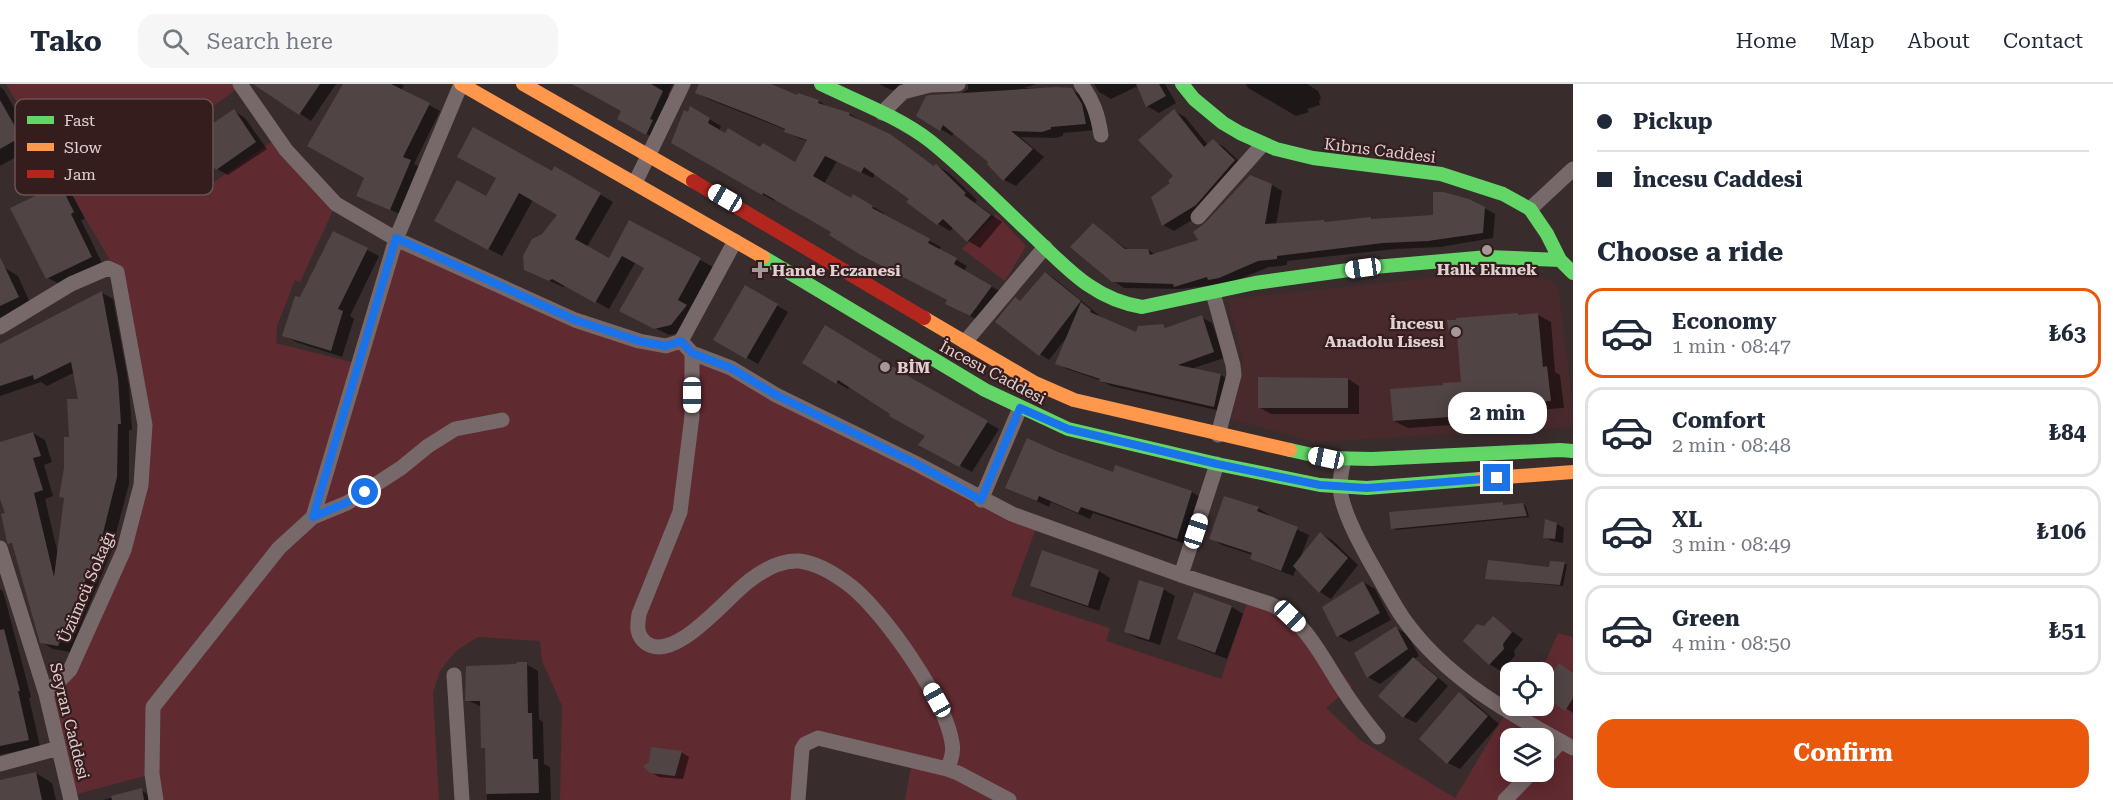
<!DOCTYPE html>
<meta charset="utf-8">
<style>
body{margin:0;font-family:"Roboto Serif",serif;background:#f6f6f7;color:#1f2937;height:100vh;display:flex;flex-direction:column;font-size:22px;white-space:nowrap}
*{box-sizing:border-box;margin:0}
p{font-size:20px;color:#747a83}
.icon{flex:none;width:33px;height:33px;fill:none;stroke:currentColor;stroke-width:2;stroke-linecap:round;stroke-linejoin:round}
.map{position:relative;flex:1;overflow:hidden}
.details{display:flex;flex-direction:column;background:#fff;width:540px}
.details>*{flex:none}
.hud{display:grid;align-content:center;height:132px;padding:0 24px;background:#fff}
.buttons{position:absolute;left:1500px;top:578px;display:grid;gap:12px}
.buttons a{display:grid;place-items:center;width:54px;height:54px;border-radius:12px;background:#fff;box-shadow:0 3px 15px #0003;font-size:30px}
.end{position:absolute;width:27px;height:27px;margin:-14px;border:8px solid #1a73e8;background:#fff;box-shadow:0 0 0 3px #fff}
.from{border-radius:50%}
.bubble{position:absolute;height:42px;border-radius:18px;background:#fff;box-shadow:0 3px 15px #0003;font-size:20px;font-weight:700;line-height:42px;text-align:center}
.car{position:absolute;width:18px;height:36px;margin:-18px -9px;border-radius:8px;box-shadow:0 0 4px 2px #0007;background:linear-gradient(#fff 24%,#345 0 40%,#fff 0 76%,#345 0 86%,#fff 0)}
.hud b{display:flex;align-items:center;gap:21px;height:57px;font-size:22px}
.hud b+b{border-top:2px solid #e0e1e3}
.hud i{width:15px;height:15px;background:#1f2937}
ul{padding:0;list-style:none}
li{display:flex;align-items:center;gap:18px;height:90px;margin:0 12px 9px;padding:0 12px;border:3px solid #e0e1e3;border-radius:18px}
li div{flex:1}
li b{display:block;font-size:22px}
li em{font-style:normal;font-weight:700}
li.on{border-color:#ea580c}
li>.icon{width:54px;height:54px;stroke-width:1.5}
h2{padding:0 24px;font-size:27px;line-height:72px}
.action{display:flex;gap:12px;margin-top:auto;padding:12px 24px}
.action a{flex:1;height:69px;border-radius:18px;background:#ea580c;color:#fff;font-size:24px;font-weight:700;line-height:69px;text-align:center}
header{display:flex;align-items:center;gap:36px;box-sizing:border-box;height:84px;padding:0 30px;background:#fff;border-bottom:2px solid #e0e1e3}
header strong{font-size:28px}
nav{display:flex;gap:33px;margin-inline-start:auto;font-size:21px}
.search{width:420px;height:54px;background:#f6f6f7;display:flex;align-items:center;gap:15px;box-sizing:border-box;padding:0 21px;border-radius:18px;color:#747a83;font-size:22px}
main{display:flex;flex:1;min-height:0}
.map>svg:first-child{display:block}
</style>
<header>
<strong>Tako</strong>
<div class="search"><svg class="icon" aria-label="search" viewBox="0 0 24 24"><circle cx="10" cy="10" r="6"/><path d="M15 15l6 6"/></svg>Search here</div>
<nav><a>Home</a><a>Map</a><a>About</a><a>Contact</a></nav>
</header>
<main>
<div class="map">
<svg width="1573" height="716" viewBox="0 0 1573 716">
<rect width="100%" height="100%" fill="#392c2d"/>
<path fill="#482a2c" d="M 1488,188 L 1544,194 L 1558,201 L 1573,323 L 1573,343 L 1315,358 L 1226,334 L 1243,277 L 1228,215 Z"/>
<path fill="#5f2a30" fill-rule="evenodd" d="M 6,0 L 239,0 L 241,2 L 175,50 L 211,100 L 277,54 L 336,120 L 300,198 L 295,196 L 277,242 L 276,259 L 359,280 L 396,155 L 639,257 L 681,257 L 1038,439 L 1011,512 L 1110,544 L 1106,557 L 1221,595 L 1247,519 L 1299,533 L 1352,602 L 1326,624 L 1360,656 L 1455,714 L 1507,627 L 1522,634 L 1528,621 L 1544,621 L 1544,588 L 1541,588 L 1558,549 L 1573,553 L 1573,716 L 905,716 L 912,677 L 818,654 L 805,660 L 798,716 L 560,716 L 562,622 L 542,577 L 540,557 L 478,553 L 456,567 L 440,587 L 433,609 L 439,716 L 156,716 L 152,690 L 70,712 L 46,610 L 70,586 L 124,466 L 145,341 L 117,188 ZM 1510,654 L 1544,654 L 1544,687 L 1510,687 Z
M 996,130 L 1026,162 L 1005,197 L 962,165 Z"/>
<path fill="#0007" d="M 260,0 L 336,0 L 311,37 L 259,2 Z
M 345,0 L 401,0 L 404,2 L 401,6 L 440,27 L 414,80 L 422,84 L 402,131 L 358,111 L 366,93 Z
M 576,0 L 673,0 L 668,11 L 672,14 L 657,56 L 619,34 L 623,26 Z
M 700,0 L 770,0 L 798,13 L 799,11 L 819,17 L 831,25 L 850,30 L 936,83 L 937,82 L 948,88 L 977,116 L 975,119 L 1002,138 L 980,164 L 968,157 L 954,143 L 950,147 L 938,140 L 908,118 L 911,115 L 875,89 L 873,94 L 837,77 L 824,100 L 852,116 L 854,112 L 884,129 L 883,131 L 939,162 L 941,163 L 939,166 L 967,182 L 964,187 L 1003,209 L 982,238 L 958,226 L 948,216 L 833,147 L 775,115 L 774,117 L 673,58 L 691,24 L 721,42 L 719,47 L 795,80 L 808,57 L 798,54 L 786,46 L 708,15 L 697,9 Z
M 879,0 L 931,0 L 891,6 Z
M 968,0 L 1036,0 L 1024,4 L 1072,6 L 1084,13 L 1097,46 L 1063,49 L 1063,52 L 1055,54 L 1020,53 L 1044,73 L 1016,102 L 1004,96 L 990,78 L 954,48 L 952,52 L 918,31 L 959,11 L 968,5 Z
M 1094,0 L 1165,0 L 1176,19 L 1159,29 L 1147,22 L 1138,2 L 1111,15 L 1099,8 Z
M 1246,0 L 1307,0 L 1318,7 L 1321,14 L 1319,17 L 1320,21 L 1307,25 L 1309,28 L 1296,32 L 1248,4 Z
M 0,3 L 4,6 L 36,62 L 0,82 Z
M 234,27 L 245,34 L 267,65 L 228,91 L 217,85 Z
M 1174,27 L 1185,33 L 1208,61 L 1213,57 L 1224,63 L 1245,83 L 1207,127 L 1174,147 L 1163,141 L 1153,114 L 1173,99 L 1175,92 Z
M 555,84 L 613,118 L 587,163 L 609,176 L 630,138 L 713,183 L 684,248 L 669,251 L 634,234 L 646,184 L 635,179 L 609,225 L 566,201 L 563,203 L 539,192 L 543,151 L 560,130 L 533,116 L 502,172 L 449,144 L 487,114 L 552,89 Z
M 60,101 L 71,108 L 85,135 L 81,136 L 102,179 L 59,200 L 48,194 Z
M 1272,101 L 1282,107 L 1276,141 L 1324,137 L 1327,139 L 1370,134 L 1373,136 L 1434,133 L 1484,124 L 1495,130 L 1493,154 L 1440,163 L 1395,165 L 1287,177 L 1287,181 L 1269,183 L 1230,199 L 1180,205 L 1124,204 L 1113,197 L 1093,141 L 1128,166 L 1148,166 L 1156,171 L 1200,157 Z
M 334,149 L 379,172 L 350,232 L 354,235 L 342,273 L 296,258 L 284,251 Z
M 5,184 L 18,192 L 31,221 L 0,235 L 0,186 Z
M 1046,189 L 1055,195 L 1101,233 L 1137,250 L 1163,242 L 1167,245 L 1201,233 L 1212,239 L 1224,274 L 1191,285 L 1221,291 L 1231,297 L 1225,328 L 1111,302 L 1102,297 L 1067,285 L 1057,279 L 1067,253 L 1049,276 L 1040,270 L 1020,218 Z
M 746,203 L 788,228 L 758,280 L 715,255 Z
M 102,209 L 113,215 L 129,302 L 132,346 L 129,346 L 129,400 L 111,468 L 70,568 L 53,565 L 41,558 L 14,461 L 9,458 L 6,430 L 0,411 L 0,359 L 33,349 L 45,356 L 52,378 L 44,381 L 53,412 L 45,415 L 58,470 L 65,415 L 60,412 L 80,316 L 75,288 L 47,302 L 41,298 L 0,312 L 0,261 Z
M 1517,230 L 1521,232 L 1538,231 L 1551,238 L 1555,288 L 1560,291 L 1564,324 L 1506,328 L 1507,337 L 1408,344 L 1394,337 L 1463,299 L 1459,255 L 1450,250 Z
M 804,279 L 922,302 L 999,345 L 972,388 L 921,360 L 927,351 L 850,302 L 848,305 Z
M 1348,295 L 1359,302 L 1359,330 L 1271,330 L 1259,323 Z
M 1057,369 L 1113,389 L 1116,383 L 1192,408 L 1203,415 L 1189,461 L 1093,429 L 1090,435 L 1051,418 L 1049,423 L 1007,403 Z
M 1502,420 L 1505,422 L 1523,420 L 1526,422 L 1529,433 L 1396,446 L 1393,444 Z
M 1258,424 L 1269,431 L 1269,433 L 1309,451 L 1300,475 L 1321,450 L 1332,456 L 1358,481 L 1331,515 L 1320,508 L 1297,483 L 1293,492 L 1264,481 L 1252,475 L 1253,471 L 1222,461 L 1211,454 Z
M 1557,440 L 1564,444 L 1563,459 L 1552,457 L 1544,453 Z
M 1043,468 L 1099,487 L 1110,494 L 1099,527 L 1044,508 L 1032,502 Z
M 1564,479 L 1567,481 L 1563,502 L 1487,494 L 1550,485 Z
M 1363,498 L 1375,505 L 1391,536 L 1350,558 L 1338,552 Z
M 0,505 L 3,507 L 31,613 L 29,614 L 40,662 L 0,671 Z
M 1163,505 L 1175,512 L 1160,561 L 1137,554 L 1125,548 Z
M 1195,510 L 1232,523 L 1243,530 L 1227,575 L 1191,561 L 1179,555 Z
M 1493,534 L 1523,555 L 1514,567 L 1515,572 L 1501,587 L 1489,580 L 1484,543 Z
M 1396,544 L 1407,550 L 1419,572 L 1414,575 L 1425,582 L 1448,602 L 1416,639 L 1404,633 L 1407,580 L 1380,600 L 1368,593 Z
M 526,580 L 538,587 L 539,635 L 543,638 L 544,680 L 550,683 L 551,716 L 487,716 L 486,666 L 483,663 L 482,623 L 467,616 Z
M 1573,589 L 1573,629 L 1544,609 L 1553,596 Z
M 1460,610 L 1471,616 L 1499,640 L 1460,685 L 1448,679 L 1421,655 Z
M 681,668 L 689,673 L 683,695 L 659,693 L 651,688 Z
M 36,689 L 52,699 L 56,716 L 0,716 L 0,697 Z
M 141,706 L 153,713 L 153,716 L 103,716 Z"/>
<path fill="#504445" d="M 253,0 L 320,0 L 299,31 Z
M 343,0 L 391,0 L 430,19 L 403,73 L 411,76 L 390,126 L 356,112 L 364,94 L 307,62 Z
M 572,0 L 651,0 L 663,7 L 650,35 L 653,36 L 646,51 L 617,35 L 621,27 Z
M 699,0 L 771,0 L 797,11 L 798,9 L 819,16 L 818,19 L 850,29 L 849,31 L 890,50 L 934,82 L 936,80 L 966,109 L 964,111 L 991,131 L 967,158 L 943,135 L 937,141 L 906,118 L 909,115 L 864,83 L 861,89 L 825,72 L 813,92 L 851,114 L 853,110 L 873,122 L 872,124 L 927,153 L 930,155 L 928,159 L 957,174 L 954,180 L 992,202 L 970,232 L 945,220 L 947,216 L 859,170 L 829,151 L 831,148 L 763,109 L 762,111 L 671,59 L 684,26 L 688,28 L 690,22 L 710,34 L 708,39 L 725,49 L 728,44 L 760,63 L 763,59 L 795,78 L 807,56 L 784,48 L 785,45 L 754,32 L 695,9 Z
M 1136,0 L 1159,0 L 1166,12 L 1146,23 Z
M 1055,3 L 1072,4 L 1082,20 L 1086,40 L 1051,43 L 1051,45 L 1042,48 L 1011,47 L 1033,65 L 1003,97 L 987,80 L 988,78 L 943,41 L 940,47 L 916,32 L 926,12 L 931,11 Z
M 0,16 L 21,53 L 0,65 Z
M 234,25 L 256,58 L 216,86 L 193,53 Z
M 1174,25 L 1204,63 L 1213,55 L 1235,76 L 1196,121 L 1162,142 L 1151,113 L 1170,99 L 1168,97 L 1173,92 L 1138,56 Z
M 473,43 L 552,87 L 554,82 L 601,109 L 575,155 L 609,174 L 629,136 L 701,174 L 678,216 L 687,221 L 671,241 L 654,245 L 619,227 L 644,184 L 622,172 L 595,219 L 552,195 L 549,197 L 524,186 L 523,172 L 532,155 L 542,150 L 557,131 L 519,109 L 488,166 L 434,137 L 457,96 L 486,112 L 496,94 L 457,73 Z
M 1250,91 L 1272,100 L 1265,140 L 1324,136 L 1325,138 L 1371,133 L 1371,135 L 1433,131 L 1433,108 L 1443,108 L 1469,115 L 1485,123 L 1483,149 L 1428,157 L 1383,159 L 1277,172 L 1277,175 L 1258,177 L 1219,194 L 1208,196 L 1207,193 L 1174,203 L 1173,200 L 1112,198 L 1070,163 L 1093,139 L 1125,165 L 1148,165 L 1150,171 L 1198,156 L 1193,148 L 1205,139 Z
M 60,100 L 74,128 L 71,130 L 92,173 L 46,195 L 10,124 Z
M 333,147 L 368,164 L 338,225 L 343,227 L 331,267 L 282,252 L 295,212 L 300,213 Z
M 0,173 L 19,213 L 0,222 Z
M 1045,188 L 1081,217 L 1039,272 L 995,238 L 1015,213 L 1020,217 Z
M 745,201 L 778,220 L 746,275 L 713,256 Z
M 102,207 L 118,294 L 121,340 L 118,340 L 117,393 L 100,461 L 58,562 L 40,559 L 12,459 L 8,460 L 7,458 L 1,430 L 5,429 L 0,415 L 0,358 L 33,348 L 41,372 L 33,374 L 43,406 L 34,409 L 54,493 L 64,414 L 59,413 L 64,384 L 64,353 L 69,353 L 67,315 L 78,315 L 71,278 L 34,296 L 33,291 L 0,302 L 0,260 Z
M 1081,218 L 1091,226 L 1090,228 L 1136,248 L 1138,242 L 1163,240 L 1165,244 L 1202,231 L 1214,268 L 1178,281 L 1221,290 L 1214,323 L 1099,297 L 1100,295 L 1055,280 Z
M 1518,229 L 1518,231 L 1538,229 L 1543,283 L 1547,282 L 1551,317 L 1494,321 L 1494,330 L 1393,337 L 1390,305 L 1443,301 L 1443,299 L 1461,298 L 1457,250 L 1449,250 L 1447,236 L 1456,236 L 1456,234 Z
M 825,241 L 915,296 L 988,337 L 959,383 L 918,361 L 925,352 L 889,332 L 890,330 L 838,296 L 836,300 L 802,279 Z
M 1258,293 L 1348,294 L 1348,324 L 1258,324 Z
M 1027,354 L 1058,368 L 1113,388 L 1115,381 L 1192,407 L 1177,455 L 1081,423 L 1078,429 L 1039,412 L 1037,417 L 1005,404 Z
M 1224,412 L 1259,423 L 1257,427 L 1298,443 L 1281,487 L 1250,475 L 1252,469 L 1209,455 Z
M 1503,418 L 1503,421 L 1523,419 L 1527,432 L 1391,445 L 1389,428 Z
M 1545,435 L 1557,439 L 1555,455 L 1543,454 Z
M 1320,448 L 1348,474 L 1319,509 L 1293,482 Z
M 1042,466 L 1099,486 L 1088,522 L 1030,502 Z
M 1488,476 L 1549,483 L 1550,477 L 1565,478 L 1560,501 L 1485,495 Z
M 1139,496 L 1164,504 L 1149,556 L 1124,548 Z
M 1363,497 L 1380,529 L 1337,553 L 1322,523 Z
M 1194,508 L 1232,522 L 1215,569 L 1177,555 Z
M 1493,532 L 1512,548 L 1503,560 L 1504,565 L 1489,581 L 1463,557 L 1477,540 L 1484,542 Z
M 1396,542 L 1408,565 L 1367,594 L 1354,569 Z
M 4,545 L 20,607 L 18,607 L 29,656 L 0,662 L 0,546 Z
M 1413,573 L 1438,594 L 1403,634 L 1378,612 Z
M 517,578 L 527,578 L 528,629 L 532,629 L 533,675 L 538,675 L 539,709 L 486,710 L 485,664 L 481,664 L 480,617 L 465,617 L 466,582 L 516,580 Z
M 1559,579 L 1573,589 L 1573,614 L 1565,627 L 1544,611 L 1544,606 L 1551,596 L 1548,594 Z
M 1459,608 L 1488,632 L 1447,680 L 1419,655 Z
M 651,663 L 682,667 L 675,692 L 650,689 L 643,682 L 649,678 Z
M 36,688 L 42,716 L 0,716 L 0,696 Z
M 142,704 L 144,716 L 112,716 L 111,712 Z"/>
<g fill="none" stroke-linecap="round" stroke-linejoin="round">
<path stroke="#776869" stroke-width="15" d="M 240,0 L 286,66 L 336,120 L 396,155 L 575,236 L 639,257 L 666,262 L 681,257 L 735,157
M 1081,0 C 1093,16 1098,31 1101,51
M 882,29 L 903,8 L 930,1 L 958,0
M 635,99 L 683,0
M 1530,125 L 1573,85
M 1198,133 L 1263,60
M 1213,209 L 1233,281 L 1234,291 L 1218,351
M 0,243 L 71,200 L 108,184 L 117,188 L 145,341 L 141,401 L 124,466 L 70,586 L 46,610
M 681,257 L 692,269 L 692,332 L 680,428 L 639,530 C 637,542 636,551 646,559 C 675,580 728,512 749,497 C 763,486 781,476 799,477 C 817,479 838,492 852,503 C 885,530 946,617 952,659 C 954,668 951,677 947,685
M 965,258 L 1045,163
M 692,269 L 731,284 L 776,311 L 915,379 L 1012,430 L 1181,491 L 1217,380
M 1344,375 C 1342,384 1340,394 1340,403 C 1341,426 1361,462 1373,483 C 1383,500 1392,518 1403,534 C 1445,594 1510,630 1573,664
M 981,416 L 1020,324
M 313,433 L 347,419 L 401,384 L 428,362 L 455,345 L 502,336
M 0,464 L 46,610 L 71,716
M 1181,491 L 1270,520 C 1304,534 1323,575 1342,604 C 1353,621 1365,637 1378,653
M 454,591 L 462,716
M 1544,676 L 1561,657
M 0,680 L 59,664
M 156,716 L 152,690 L 153,623 L 279,464 L 313,433 L 396,155 L 461,0
M 798,716 L 802,665 L 805,660 L 818,654 L 947,685 L 958,689 L 1009,716
M 1505,716 L 1533,687"/>
<path stroke="#63d668" stroke-width="14" d="M 821,0 C 856,17 899,33 930,57 C 965,85 997,118 1030,149 C 1065,182 1092,215 1142,223 L 1255,199 L 1363,184 L 1488,173 L 1560,176
M 1182,0 L 1194,15 L 1223,39 L 1240,49 L 1276,65 L 1313,74 L 1441,90 L 1503,110 L 1530,125 L 1547,150 L 1560,176 L 1573,189
M 763,173 L 985,306 L 1068,345 L 1217,380 L 1320,401 L 1367,404 L 1480,395
M 1290,366 L 1326,374 L 1372,375 L 1560,366 L 1573,367"/>
<path stroke="#ff974d" stroke-width="14" d="M 461,0 L 763,173
M 523,0 L 693,97
M 924,234 L 1035,299 L 1074,316 L 1290,366
M 1480,395 L 1573,388"/>
<path stroke="#b3261e" stroke-width="14" d="M 693,97 L 924,234"/>
</g>
<g fill="none" stroke-linecap="round" stroke-linejoin="round">
<path stroke="#1a73e8" stroke-width="8" d="M 365,408 L 346,419 L 313,433 L 396,154 L 575,236 L 639,257 L 666,262 L 681,257 L 692,269 L 731,284 L 776,311 L 915,379 L 981,416 L 1020,324 L 1068,345 L 1217,380 L 1320,401 L 1367,404 L 1497,394"/>
</g>
<g fill="#a69798" stroke="#351d1e" stroke-width="2">
<circle cx="1487" cy="166" r="6"/>
<path d="M757 177h6v6h6v6h-6v6h-6v-6h-6v-6h6z"/>
<circle cx="1456" cy="248" r="6"/>
<circle cx="885" cy="283" r="6"/>
</g>
<g text-anchor="middle" stroke-width="4.5" stroke-linejoin="round" paint-order="stroke">
<g font-size="16" fill="#e1d0d1" stroke="#351d1e">
<text transform="translate(1380 66) rotate(7)" y="6">Kıbrıs Caddesi</text>
<text transform="translate(993 288) rotate(28)" y="6">İncesu Caddesi</text>
<text transform="translate(86 503) rotate(-67)" y="6">Üzümcü Sokağı</text>
<text transform="translate(70 637) rotate(76)" y="6">Seyran Caddesi</text>
</g>
<g font-size="16" font-weight="bold" fill="#e1d0d1" stroke="#351d1e" text-anchor="start">
<text x="1487" y="191" text-anchor="middle">Halk Ekmek</text>
<text x="772" y="192">Hande Eczanesi</text>
<text x="1444" y="245" text-anchor="end">İncesu<tspan x="1444" dy="18">Anadolu Lisesi</tspan></text>
<text x="897" y="289">BİM</text>
</g>
</g>
<rect x="15" y="15" width="198" height="96" rx="9" fill="#351d1e" stroke="#695354" stroke-width="1.5"/>
<rect x="27" y="32" width="27" height="8" fill="#63d668"/>
<rect x="27" y="59" width="27" height="8" fill="#ff974d"/>
<rect x="27" y="86" width="27" height="8" fill="#b3261e"/>
<g font-size="16" fill="#e1d0d1">
<text x="64" y="42">Fast</text>
<text x="64" y="69">Slow</text>
<text x="64" y="96">Jam</text>
</g>
</svg>
<div class="buttons">
<a><svg class="icon" aria-label="locate" viewBox="0 0 24 24"><circle cx="12" cy="12" r="6"/><path d="M12 2v4M12 18v4M2 12h4M18 12h4"/></svg></a>
<a><svg class="icon" aria-label="layers" viewBox="0 0 24 24"><path d="M12 4l9 5-9 5-9-5zM3 14l9 5 9-5"/></svg></a>
</div>
<i class="end from" style="left:365px;top:408px"></i>
<i class="end" style="left:1497px;top:394px"></i>
<div class="bubble" style="left:1448px;top:308px;width:99px">2 min</div>
<i class="car" style="left:725px;top:114px;rotate:300deg"></i>
<i class="car" style="left:1363px;top:184px;rotate:262deg"></i>
<i class="car" style="left:692px;top:311px;rotate:180deg"></i>
<i class="car" style="left:1326px;top:374px;rotate:282deg"></i>
<i class="car" style="left:1196px;top:447px;rotate:18deg"></i>
<i class="car" style="left:1290px;top:532px;rotate:134deg"></i>
<i class="car" style="left:937px;top:616px;rotate:331deg"></i>
</div>
<section class="details">
<div class="hud">
<b><i class="from"></i>Pickup</b>
<b><i></i>İncesu Caddesi</b>
</div>
<h2>Choose a ride</h2>
<ul>
<li class="on"><svg class="icon" aria-label="car" viewBox="0 0 24 24"><path d="M5 17H2v-5l4-1 3-4h7l3 4 3 1v5h-3M9 17h6M6 11h13"/><circle cx="7" cy="17" r="2"/><circle cx="17" cy="17" r="2"/></svg><div><b>Economy</b><p>1 min · 08:47</p></div><em>₺63</em></li>
<li><svg class="icon" aria-label="car" viewBox="0 0 24 24"><path d="M5 17H2v-5l4-1 3-4h7l3 4 3 1v5h-3M9 17h6M6 11h13"/><circle cx="7" cy="17" r="2"/><circle cx="17" cy="17" r="2"/></svg><div><b>Comfort</b><p>2 min · 08:48</p></div><em>₺84</em></li>
<li><svg class="icon" aria-label="car" viewBox="0 0 24 24"><path d="M5 17H2v-5l4-1 3-4h7l3 4 3 1v5h-3M9 17h6M6 11h13"/><circle cx="7" cy="17" r="2"/><circle cx="17" cy="17" r="2"/></svg><div><b>XL</b><p>3 min · 08:49</p></div><em>₺106</em></li>
<li><svg class="icon" aria-label="car" viewBox="0 0 24 24"><path d="M5 17H2v-5l4-1 3-4h7l3 4 3 1v5h-3M9 17h6M6 11h13"/><circle cx="7" cy="17" r="2"/><circle cx="17" cy="17" r="2"/></svg><div><b>Green</b><p>4 min · 08:50</p></div><em>₺51</em></li>
</ul>
<div class="action"><a>Confirm</a></div>
</section>
</main>
